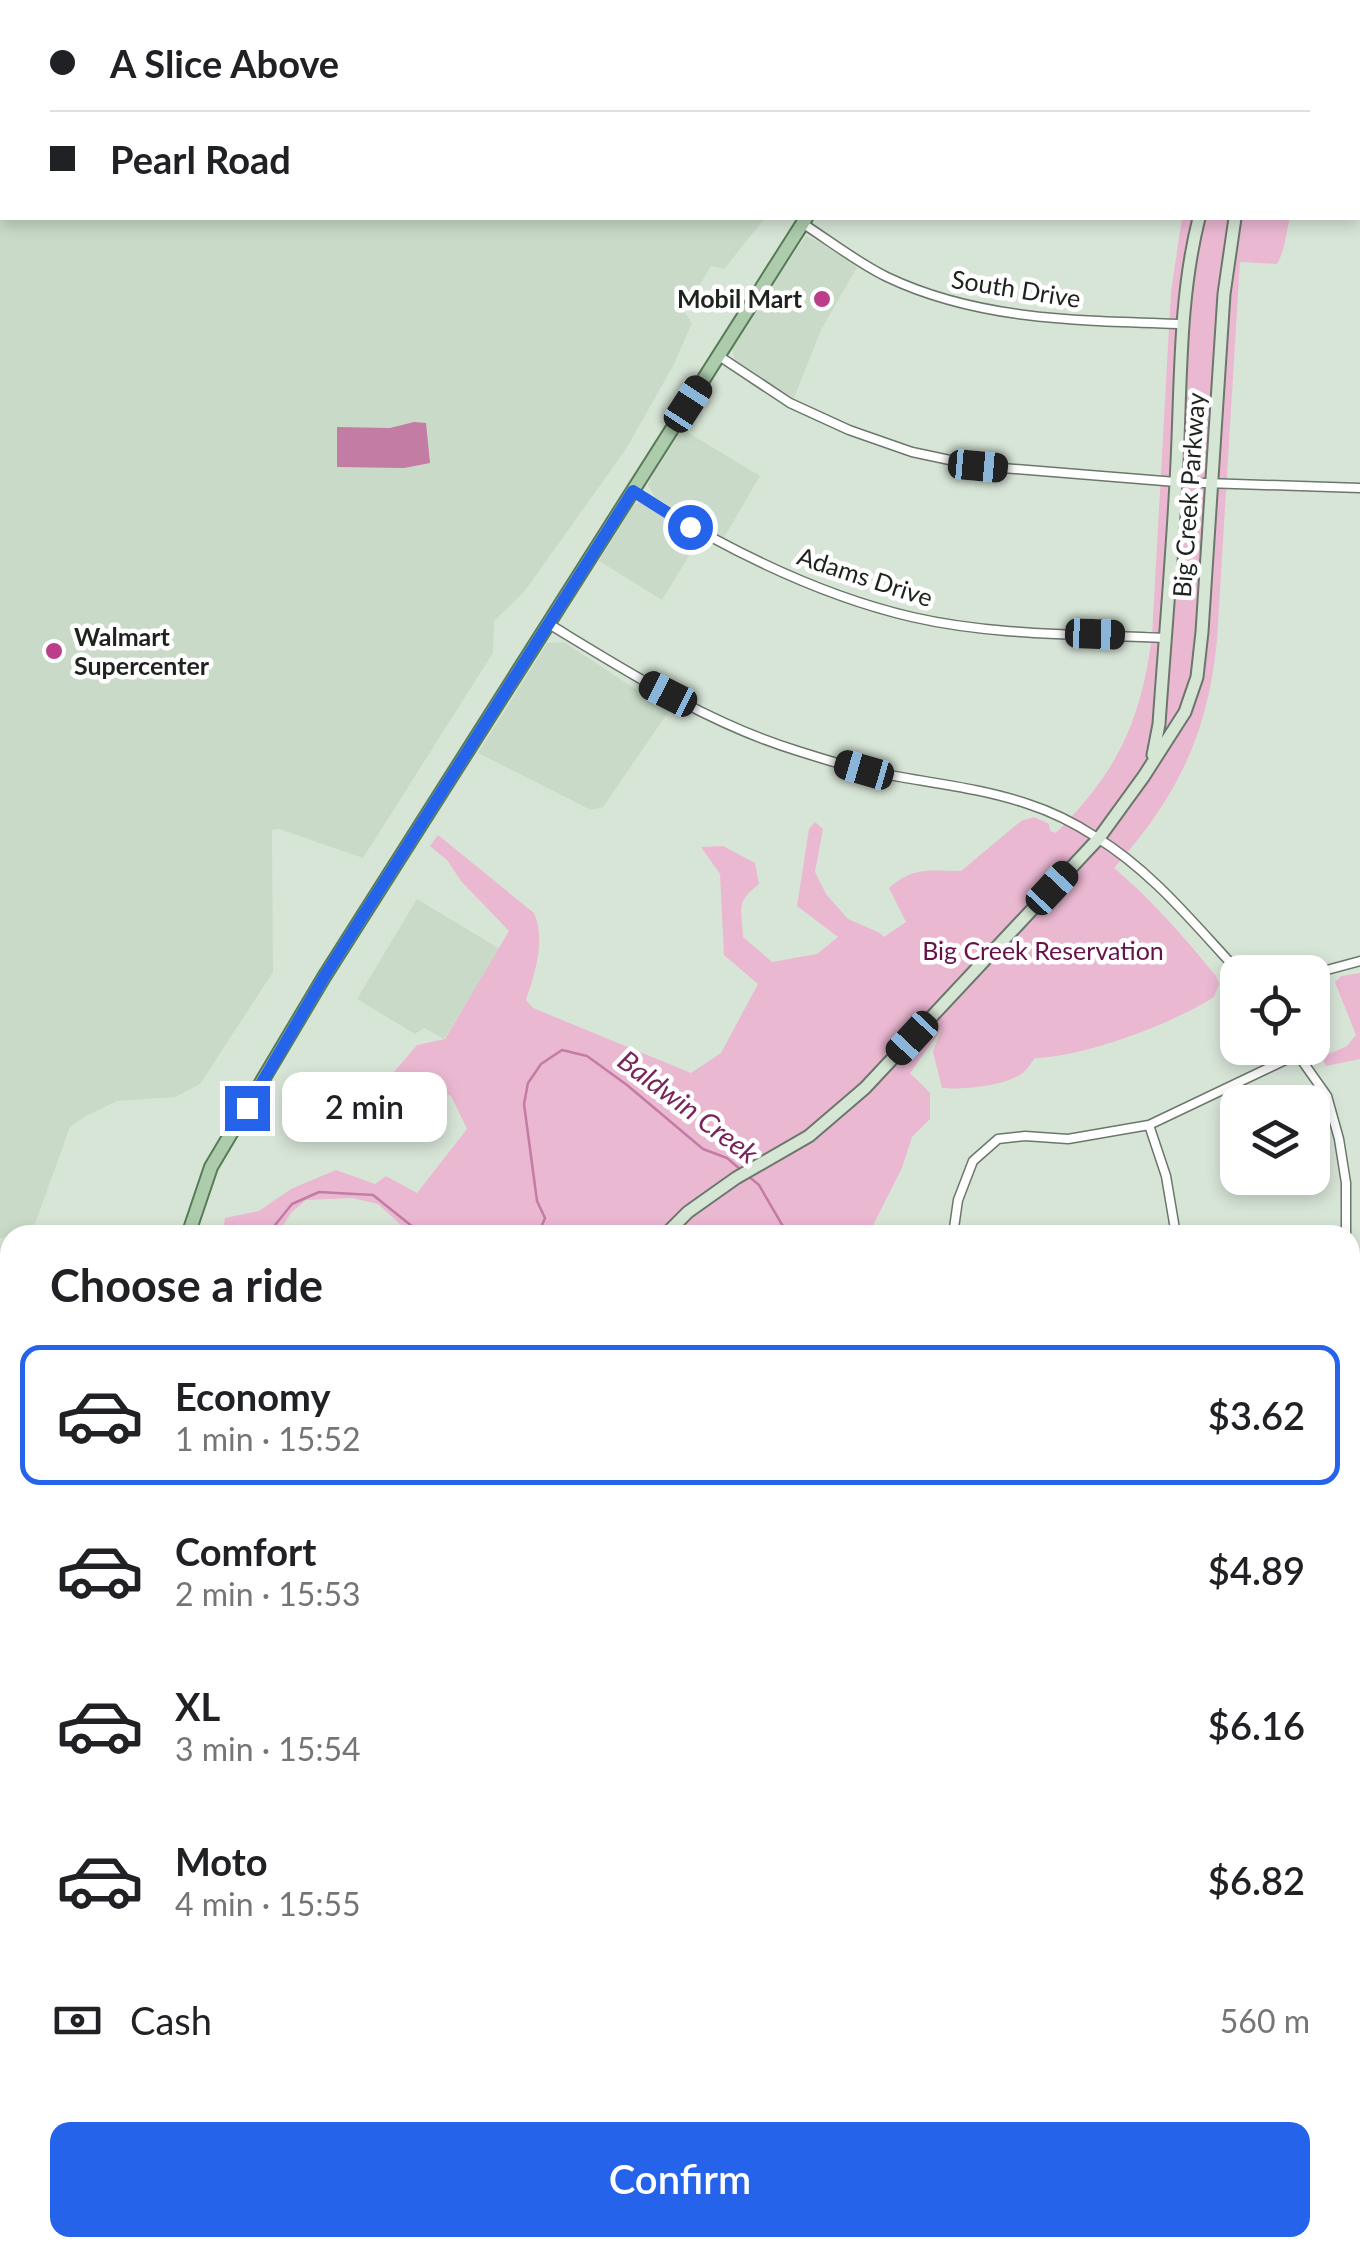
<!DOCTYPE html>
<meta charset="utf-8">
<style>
body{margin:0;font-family:Lato,sans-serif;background:#f2f2f2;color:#202124;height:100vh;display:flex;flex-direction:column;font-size:38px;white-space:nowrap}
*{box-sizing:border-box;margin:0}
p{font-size:32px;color:#757577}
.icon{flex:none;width:55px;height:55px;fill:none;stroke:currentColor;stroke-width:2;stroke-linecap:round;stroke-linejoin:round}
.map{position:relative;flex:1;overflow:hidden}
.side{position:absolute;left:0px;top:1225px;width:1360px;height:1032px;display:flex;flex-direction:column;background:#fff;border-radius:30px 30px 0 0;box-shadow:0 5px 15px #0003}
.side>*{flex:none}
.guide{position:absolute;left:0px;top:0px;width:1360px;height:220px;box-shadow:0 5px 15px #0003;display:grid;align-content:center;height:220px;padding:0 50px;background:#fff}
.fabs{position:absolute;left:1220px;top:955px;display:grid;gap:20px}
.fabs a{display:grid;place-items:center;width:110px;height:110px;border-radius:20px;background:#fff;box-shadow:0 5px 15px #0003;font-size:50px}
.end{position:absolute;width:45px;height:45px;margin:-22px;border:12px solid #2563eb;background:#fff;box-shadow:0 0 0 5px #fff}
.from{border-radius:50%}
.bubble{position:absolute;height:70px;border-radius:20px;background:#fff;box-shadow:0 5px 15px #0003;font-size:32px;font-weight:600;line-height:70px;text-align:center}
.car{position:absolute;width:30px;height:60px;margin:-30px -15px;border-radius:12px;box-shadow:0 0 8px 2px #0007;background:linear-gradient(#222 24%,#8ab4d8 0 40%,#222 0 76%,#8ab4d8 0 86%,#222 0)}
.guide b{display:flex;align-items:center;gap:35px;height:95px;font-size:38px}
.guide b+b{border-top:2px solid #e0e0e0}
.guide i{width:25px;height:25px;background:#202124}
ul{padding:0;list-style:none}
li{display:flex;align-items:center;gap:30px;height:140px;margin:0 20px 15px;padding:0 30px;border:5px solid transparent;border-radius:20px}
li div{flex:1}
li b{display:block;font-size:38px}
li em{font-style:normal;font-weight:600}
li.current{border-color:#2563eb}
li>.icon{width:90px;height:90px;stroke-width:1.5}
h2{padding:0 50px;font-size:45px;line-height:120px}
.pay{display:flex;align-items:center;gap:25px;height:110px;padding:0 50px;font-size:38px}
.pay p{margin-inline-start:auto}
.button{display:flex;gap:20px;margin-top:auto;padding:20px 50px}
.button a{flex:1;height:115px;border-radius:20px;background:#2563eb;color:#fff;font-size:40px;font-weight:600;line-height:115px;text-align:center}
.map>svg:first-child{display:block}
</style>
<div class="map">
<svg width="1360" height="2256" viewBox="0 0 1360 2256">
<rect width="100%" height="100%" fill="#d7e5d7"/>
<path fill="#c9dbc8" d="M 2,149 L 2,218 L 765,218 L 724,269 L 711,266 L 684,311 L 692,323 L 673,366 L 626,449 L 524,592 L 494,621 L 493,653 L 363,858 L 279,829 L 272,830 L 273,972 L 200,1084 L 175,1097 L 117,1101 L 86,1116 L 70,1127 L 36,1221 L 27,1235 L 0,1238 L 0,150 Z
M 806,236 L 824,244 L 857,267 L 821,330 L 794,398 L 744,369 L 735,361 L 732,349 L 761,301 Z
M 682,429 L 760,476 L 723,539 L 655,497 L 648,485 L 654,473 Z
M 639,503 L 648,505 L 701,536 L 662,600 L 599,561 L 634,504 Z
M 564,642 L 669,711 L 603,807 L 591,810 L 478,753 L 547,643 Z
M 417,899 L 500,949 L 444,1039 L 424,1028 L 415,1034 L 357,999 Z
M 0,1362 L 10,1362 L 10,1581 L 8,1588 L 0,1587 Z"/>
<path fill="#ebb8d2" d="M 1182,218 L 1290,218 C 1286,232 1285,251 1277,264 L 1240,262 L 1217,640 C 1208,735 1177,797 1114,868 C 1153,901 1184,937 1216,976 L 1219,984 L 1214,997 C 1172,1024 1084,1057 1035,1058 C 1031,1063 1028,1068 1024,1072 C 1007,1086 964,1090 942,1088 L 933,1052 L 942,1028 L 910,1073 L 930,1093 L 930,1119 L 912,1137 L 902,1168 L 868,1235 L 412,1235 L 378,1204 L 352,1198 L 306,1200 L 291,1213 L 277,1235 L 222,1235 L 225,1218 L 259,1211 L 291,1189 L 336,1170 L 375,1184 L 386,1176 L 417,1193 L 467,1129 L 451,1096 L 394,1072 L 417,1045 L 445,1039 L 509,931 L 461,881 L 447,860 L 430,846 L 438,835 L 534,913 C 546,940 535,973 526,1000 L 533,1008 L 691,1073 L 721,1053 L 758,984 L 724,955 L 720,874 L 701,847 L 723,846 L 755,863 L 759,884 C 735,903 742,908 743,937 L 772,962 L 817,954 L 838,937 L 797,906 L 809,829 L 815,822 L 823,829 L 815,872 L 826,894 L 848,919 L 880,933 L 884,937 L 906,922 L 889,888 C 914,866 930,871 961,871 L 1021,821 L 1034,817 L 1049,824 L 1050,831 L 1056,833 C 1117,772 1141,722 1152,636 L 1171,292 Z
M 1360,973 L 1360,1059 L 1326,1066 L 1322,1057 L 1347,1046 L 1356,1035 L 1335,982 L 1341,976 Z
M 1360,1465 L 1360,2256 L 493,2256 L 491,2248 L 1350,2248 L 1350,1478 Z
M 10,1581 L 10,1830 L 0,1830 L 0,1592 L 8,1588 Z
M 0,1867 L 10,1904 L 10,1943 L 0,1966 Z
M 10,2036 L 10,2123 C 0,2096 0,2062 10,2036 Z
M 15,2248 L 110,2248 L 104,2256 L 17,2256 Z
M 158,2248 L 363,2248 L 375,2256 L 152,2256 Z"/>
<path fill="#c37ca3" d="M 414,422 L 426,423 L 430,463 L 404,468 L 337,467 L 337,427 L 390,428 Z
M 560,2248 L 795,2248 L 795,2256 L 560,2256 Z"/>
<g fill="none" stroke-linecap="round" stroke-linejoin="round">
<path stroke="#c37ca3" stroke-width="2.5" d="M 747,1175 L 759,1185 L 788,1235
M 267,1235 L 292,1204 L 319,1192 L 373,1195 L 423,1235
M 538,1235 L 545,1218 L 537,1201 L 524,1104 L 528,1083 L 541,1064 L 562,1050 L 587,1056 L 627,1085 L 703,1149 L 727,1158 L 741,1170
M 0,1662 L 10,1646
M 1350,1871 L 1360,1868"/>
<g stroke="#6b776b" stroke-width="11">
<path id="street" d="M 315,0 L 315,2
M 606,0 L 606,2
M 144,2 L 144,0
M 802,223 C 830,241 858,263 887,277 C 979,321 1084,321 1183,324
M 719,356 L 790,403 L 849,430 L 912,452 L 978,466 L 1176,482 L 1360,488
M 633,491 C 718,545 813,594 912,617 C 994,636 1081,634 1165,638
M 549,624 C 628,672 709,724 798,751 C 820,758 842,765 864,770 C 918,782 975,786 1028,804 C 1050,811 1076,824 1096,837 C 1153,872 1194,924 1239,972
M 1312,974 L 1360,961
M 1293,1048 L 1327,1096 L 1339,1139 L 1346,1183 L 1346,1235
M 1149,1125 L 1166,1176 L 1176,1235
M 953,1235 L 958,1200 L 973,1161 L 998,1139 L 1025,1136 L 1068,1139 L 1149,1125 L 1298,1054"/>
</g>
<g stroke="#6b776b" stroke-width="15">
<path id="secondary" d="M 1327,2 L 1329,0
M 0,117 L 2,117
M 1358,181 L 1360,181
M 1153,755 L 1159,724 C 1165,637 1173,550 1177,462 C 1181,381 1179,297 1199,218
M 665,1235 L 688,1212 L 736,1178 L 809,1136 L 865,1088 L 1099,838 L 1144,776 L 1185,712 L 1197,677 L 1202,632 L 1224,294 L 1235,218
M 0,1351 L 10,1351
M 1350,1351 L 1360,1351
M 530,2248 L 531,2256"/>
</g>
<g stroke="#577b56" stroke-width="16">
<path id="primary" d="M 935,2 L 937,0
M 188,1235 L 211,1167 L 324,977 L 806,218
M 0,1992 L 10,1974
M 0,2036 L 10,2017"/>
</g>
<g stroke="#577b56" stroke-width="19">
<path id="highway" d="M 1272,0 L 1280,2
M 1358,26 L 1360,27
M 0,2124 L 10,2139
M 108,2256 L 114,2248"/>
</g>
<use href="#street" stroke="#fff" stroke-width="8"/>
<use href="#secondary" stroke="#d6e6d5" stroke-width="11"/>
<use href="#primary" stroke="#acccac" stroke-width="12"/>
<use href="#highway" stroke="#75aa74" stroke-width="15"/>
</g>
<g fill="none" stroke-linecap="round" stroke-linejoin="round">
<path stroke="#2563eb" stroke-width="12" d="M 247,1108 L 324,977 L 633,491 L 690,527"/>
</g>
<g fill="#bb3d8b" stroke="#fff" stroke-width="4">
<circle cx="822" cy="299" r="10"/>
<circle cx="54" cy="651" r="10"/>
</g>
<g text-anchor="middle" stroke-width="9" stroke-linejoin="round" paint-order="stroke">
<g font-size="25" fill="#1e231e" stroke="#fff">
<text transform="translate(1016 289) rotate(9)" y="9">South Drive</text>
<text transform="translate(1189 495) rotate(-86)" y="9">Big Creek Parkway</text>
<text transform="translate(865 577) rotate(18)" y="9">Adams Drive</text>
</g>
<g font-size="25" font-weight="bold" fill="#1e231e" stroke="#fff" text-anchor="end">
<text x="802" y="308">Mobil Mart</text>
<text x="74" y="646" text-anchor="start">Walmart<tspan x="74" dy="29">Supercenter</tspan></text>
</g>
<g font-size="25" fill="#671149" stroke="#fff">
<text x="1043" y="960">Big Creek Reservation</text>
</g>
<g font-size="28" font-style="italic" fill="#7a255a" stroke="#fff">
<text transform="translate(688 1107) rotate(37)" y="10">Baldwin Creek</text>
</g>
</g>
</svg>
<div class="fabs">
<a><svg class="icon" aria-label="locate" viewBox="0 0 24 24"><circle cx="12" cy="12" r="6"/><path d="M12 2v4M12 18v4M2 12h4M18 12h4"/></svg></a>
<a><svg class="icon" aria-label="layers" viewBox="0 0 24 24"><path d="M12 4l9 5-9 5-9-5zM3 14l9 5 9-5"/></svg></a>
</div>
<i class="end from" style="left:690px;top:527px"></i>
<i class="end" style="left:247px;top:1108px"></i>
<div class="bubble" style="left:282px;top:1072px;width:165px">2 min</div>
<i class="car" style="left:688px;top:404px;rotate:33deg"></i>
<i class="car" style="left:978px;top:466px;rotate:95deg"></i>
<i class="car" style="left:1095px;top:634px;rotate:92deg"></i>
<i class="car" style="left:668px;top:694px;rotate:297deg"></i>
<i class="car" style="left:864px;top:770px;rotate:286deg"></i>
<i class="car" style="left:1052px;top:888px;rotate:43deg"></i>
<i class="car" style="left:912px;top:1038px;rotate:223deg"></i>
<div class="guide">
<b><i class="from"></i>A Slice Above</b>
<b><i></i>Pearl Road</b>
</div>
<section class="side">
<h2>Choose a ride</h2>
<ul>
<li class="current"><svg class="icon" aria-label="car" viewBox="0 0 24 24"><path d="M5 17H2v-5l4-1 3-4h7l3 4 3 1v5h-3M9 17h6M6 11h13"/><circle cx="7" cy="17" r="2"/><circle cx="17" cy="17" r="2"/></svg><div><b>Economy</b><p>1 min · 15:52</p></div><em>$3.62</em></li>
<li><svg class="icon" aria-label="car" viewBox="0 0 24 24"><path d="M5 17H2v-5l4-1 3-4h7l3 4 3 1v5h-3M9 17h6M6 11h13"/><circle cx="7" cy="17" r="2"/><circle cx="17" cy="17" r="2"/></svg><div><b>Comfort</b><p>2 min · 15:53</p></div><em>$4.89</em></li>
<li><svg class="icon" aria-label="car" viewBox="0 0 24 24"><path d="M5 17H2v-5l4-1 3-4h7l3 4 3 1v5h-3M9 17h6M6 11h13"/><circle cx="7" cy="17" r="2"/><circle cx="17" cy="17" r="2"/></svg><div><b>XL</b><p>3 min · 15:54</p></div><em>$6.16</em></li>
<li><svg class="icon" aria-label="car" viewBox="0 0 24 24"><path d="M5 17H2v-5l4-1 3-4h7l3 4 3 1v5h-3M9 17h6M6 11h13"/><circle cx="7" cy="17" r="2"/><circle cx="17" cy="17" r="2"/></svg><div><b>Moto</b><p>4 min · 15:55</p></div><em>$6.82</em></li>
</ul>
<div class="pay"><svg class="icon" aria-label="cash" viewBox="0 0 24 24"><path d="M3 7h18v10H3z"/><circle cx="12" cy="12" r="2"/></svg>Cash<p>560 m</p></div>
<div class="button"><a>Confirm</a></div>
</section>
</div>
